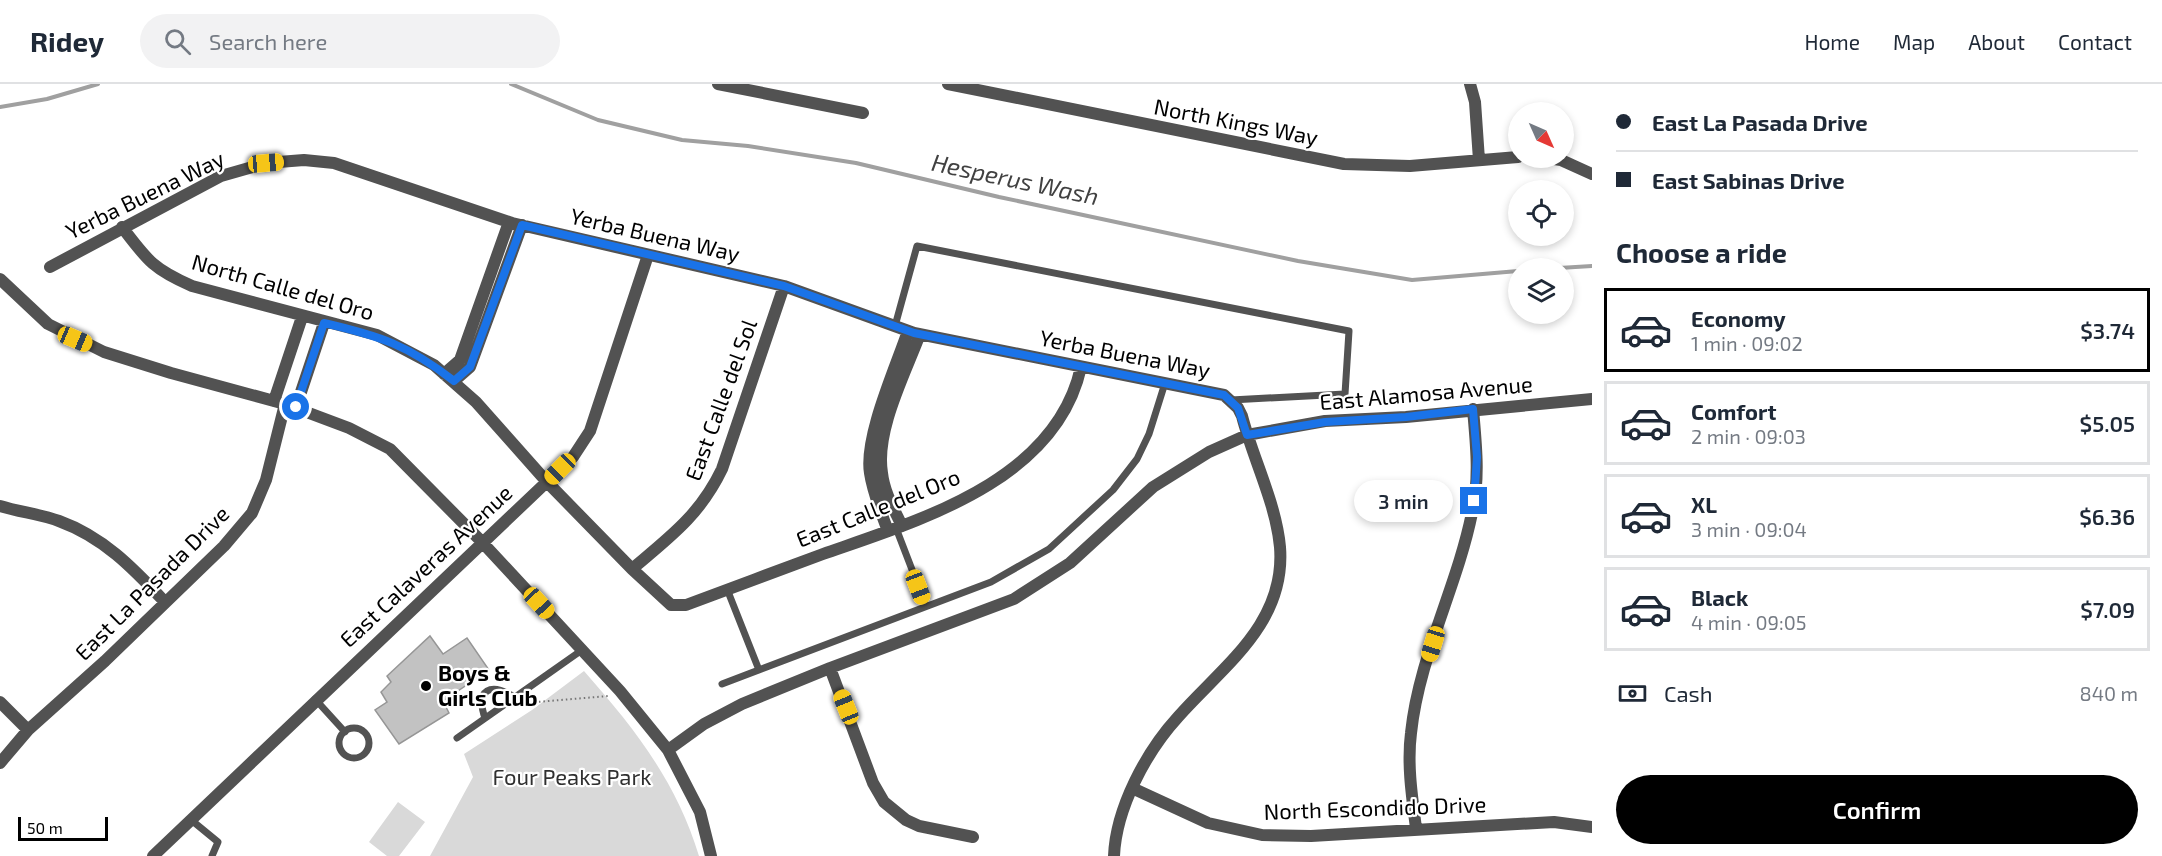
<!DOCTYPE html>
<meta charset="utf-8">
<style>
body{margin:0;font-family:"Exo 2",sans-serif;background:#f2f2f3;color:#1f2937;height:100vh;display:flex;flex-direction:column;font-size:22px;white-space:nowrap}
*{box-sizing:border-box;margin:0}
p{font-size:20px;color:#747a83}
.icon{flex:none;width:33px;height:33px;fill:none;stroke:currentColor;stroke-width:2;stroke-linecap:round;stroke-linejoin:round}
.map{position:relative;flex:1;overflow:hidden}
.side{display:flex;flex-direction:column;background:#fff;width:570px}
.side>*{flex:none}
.guide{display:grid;align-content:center;height:132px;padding:0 24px;background:#fff}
.needle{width:39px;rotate:135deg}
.controls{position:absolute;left:1508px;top:18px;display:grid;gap:12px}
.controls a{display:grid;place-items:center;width:66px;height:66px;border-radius:50%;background:#fff;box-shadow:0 3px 9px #0003;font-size:30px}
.scale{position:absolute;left:18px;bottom:15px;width:90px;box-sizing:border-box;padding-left:6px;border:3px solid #000;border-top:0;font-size:16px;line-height:21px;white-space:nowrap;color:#000;-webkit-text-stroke:4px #fff;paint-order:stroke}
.end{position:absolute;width:27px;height:27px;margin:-14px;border:8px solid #1a73e8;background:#fff;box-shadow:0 0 0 3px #fff}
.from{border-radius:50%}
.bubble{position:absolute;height:42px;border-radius:21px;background:#fff;box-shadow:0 3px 9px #0003;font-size:20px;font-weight:600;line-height:42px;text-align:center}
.car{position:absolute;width:18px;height:36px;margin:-18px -9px;border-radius:8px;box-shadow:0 0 4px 2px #0007;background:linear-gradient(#f5c518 24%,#345 0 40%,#f5c518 0 76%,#345 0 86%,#f5c518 0)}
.guide b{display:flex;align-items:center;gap:21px;height:57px;font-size:22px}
.guide b+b{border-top:2px solid #e0e1e3}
.guide i{width:15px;height:15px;background:#1f2937}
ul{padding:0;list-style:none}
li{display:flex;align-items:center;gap:18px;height:84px;margin:0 12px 9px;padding:0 12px;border:3px solid #e0e1e3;border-radius:0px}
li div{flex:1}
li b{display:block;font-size:22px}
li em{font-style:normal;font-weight:600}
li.on{border-color:#000}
li>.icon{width:54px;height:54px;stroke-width:1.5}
h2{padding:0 24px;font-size:27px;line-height:72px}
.pay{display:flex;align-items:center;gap:15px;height:66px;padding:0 24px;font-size:22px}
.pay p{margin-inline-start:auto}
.primary-button{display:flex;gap:12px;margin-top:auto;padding:12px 24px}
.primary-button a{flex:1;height:69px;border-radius:36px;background:#000;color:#fff;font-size:24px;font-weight:600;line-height:69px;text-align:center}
header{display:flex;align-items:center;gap:36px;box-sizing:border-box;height:84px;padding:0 30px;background:#fff;border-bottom:2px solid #e0e1e3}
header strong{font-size:28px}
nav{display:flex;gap:33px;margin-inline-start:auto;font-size:21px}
.search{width:420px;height:54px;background:#f2f2f3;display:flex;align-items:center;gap:15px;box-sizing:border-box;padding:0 21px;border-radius:33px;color:#747a83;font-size:22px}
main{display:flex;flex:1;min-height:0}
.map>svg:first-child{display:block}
</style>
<header>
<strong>Ridey</strong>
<div class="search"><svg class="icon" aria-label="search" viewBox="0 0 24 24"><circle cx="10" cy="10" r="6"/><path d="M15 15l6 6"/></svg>Search here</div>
<nav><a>Home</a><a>Map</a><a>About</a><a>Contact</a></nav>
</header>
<main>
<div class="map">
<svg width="1592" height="772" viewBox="0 0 1592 772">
<rect width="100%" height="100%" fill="#fff"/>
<path fill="#d9d9d9" d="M 584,587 C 635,645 676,697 699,772 L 430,772 L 473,693 L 464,670 L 532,626 Z
M 398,718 L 425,738 L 399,772 L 387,772 L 369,758 Z"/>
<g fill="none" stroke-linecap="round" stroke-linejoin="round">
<path stroke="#a0a0a0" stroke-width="4" d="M 511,0 L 598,36 L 682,56 L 748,62 L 856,79 L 999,113 L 1298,177 L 1412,196 L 1518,187
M 0,23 L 47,15 L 98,0
M 1559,184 L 1592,182"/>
</g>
<path fill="#c2c2c2" stroke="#969696" stroke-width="1.5" d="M 430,552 L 443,570 L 467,554 L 489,586 L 443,617 L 449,629 L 399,660 L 375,626 L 387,618 L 381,608 L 391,598 L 387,592 Z"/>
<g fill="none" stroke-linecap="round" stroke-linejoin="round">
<path stroke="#747474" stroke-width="2" stroke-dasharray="1.5 3" stroke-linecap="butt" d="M 532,613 L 537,618 L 608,612"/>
<path stroke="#525252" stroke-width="7" d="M 895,242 L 917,162 L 1349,247 L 1345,310 L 1231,316
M 896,444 L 926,522
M 727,505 L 759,586
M 722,600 L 991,498 L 1049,465 L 1113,406 L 1137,375 L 1149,350 L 1165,299
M 315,615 L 345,648
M 485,634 C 475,605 491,598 514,613
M339 659a15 15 0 1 1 30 0a15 15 0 1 1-30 0Z
M 457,654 L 582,566
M 190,735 L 218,758 L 212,772"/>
<path stroke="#525252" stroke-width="12" d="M 718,0 L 863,29
M 948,0 L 1344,80 L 1410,82 L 1518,73
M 1470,0 L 1475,18 L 1479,76
M 1547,74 L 1561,76 L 1592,90
M 122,143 C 147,176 153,185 192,202 L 377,251 L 434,281 L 476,318 L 547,398 L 632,485 L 671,521 L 686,521 C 732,504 777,487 823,470 C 920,436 1056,397 1081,283
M 50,183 L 221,92 L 266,79 L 304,76 L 334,79 L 512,139 L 784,202 L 914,249 L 1224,311 L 1238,324 L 1242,332 C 1253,375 1276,419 1280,463 C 1286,540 1223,582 1178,633 C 1146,668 1116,724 1114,772
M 0,195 L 48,240 L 104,268 L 171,289 L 285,320 L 349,344 L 390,365 L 481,457 L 620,607 L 668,666 L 700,728 L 711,772
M 444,290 L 460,276 L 509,138
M 454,297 L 470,283 L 522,141
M 274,317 L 302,233
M 296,323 L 324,239
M 0,422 C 19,428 40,430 59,437 C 103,453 132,483 164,517
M 902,442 C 894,425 884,408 882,389 C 875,347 905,290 920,250
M 888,447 C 881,428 873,409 870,389 C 864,353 896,283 908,247
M 632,485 C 670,453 700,431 722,385 L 784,202
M 830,584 L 873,699 L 884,718 L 906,736 L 919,742 L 973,753
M 0,618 L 28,646
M 668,666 L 704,640 L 742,620 L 830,584 L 1014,515 L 1070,479 L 1153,403 L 1209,368 L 1247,351 L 1325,337 L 1406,333 L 1592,315
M 0,679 L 28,646 L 105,577 L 224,462 L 252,429 L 266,396 L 285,320
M 1132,704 L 1208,739 L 1262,751 L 1311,752 L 1554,738 L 1592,743
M 1416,744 C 1412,713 1407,680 1411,649 C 1419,573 1457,503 1472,429 C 1480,394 1476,360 1473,325
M 153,772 L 573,373 L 590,347 L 648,171"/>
</g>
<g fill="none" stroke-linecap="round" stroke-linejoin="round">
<path stroke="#1a73e8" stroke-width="8" d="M 296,323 L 324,239 C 380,252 408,261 454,297 L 470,283 L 522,141 L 784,202 L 914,249 L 1224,311 L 1238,324 L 1247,351 L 1325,338 L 1406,333 L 1473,325 L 1477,373 L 1474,417"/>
</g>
<circle fill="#000" stroke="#fff" stroke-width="2" cx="426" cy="602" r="6"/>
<g text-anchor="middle" stroke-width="4.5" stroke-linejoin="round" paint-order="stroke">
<g font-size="22" fill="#000" stroke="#fff">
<text transform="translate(1236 38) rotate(11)" y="8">North Kings Way</text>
<text transform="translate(145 111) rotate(-26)" y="8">Yerba Buena Way</text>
<text transform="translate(655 151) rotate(13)" y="8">Yerba Buena Way</text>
<text transform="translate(283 203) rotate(16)" y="8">North Calle del Oro</text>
<text transform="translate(1125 270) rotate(11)" y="8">Yerba Buena Way</text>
<text transform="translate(1426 309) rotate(-5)" y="8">East Alamosa Avenue</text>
<text transform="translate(721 316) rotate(-70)" y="8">East Calle del Sol</text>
<text transform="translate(878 424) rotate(-22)" y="8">East Calle del Oro</text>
<text transform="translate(426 482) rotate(-43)" y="8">East Calaveras Avenue</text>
<text transform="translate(152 499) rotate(-45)" y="8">East La Pasada Drive</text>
<text transform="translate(1375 724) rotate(-2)" y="8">North Escondido Drive</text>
</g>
<g font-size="22" font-weight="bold" fill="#000" stroke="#fff" text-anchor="start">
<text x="438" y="597">Boys &amp;<tspan x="438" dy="25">Girls Club</tspan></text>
</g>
<g font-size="22" fill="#303030" stroke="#fff">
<text x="572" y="701">Four Peaks Park</text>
</g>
<g font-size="24" font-style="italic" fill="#414141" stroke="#fff">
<text transform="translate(1015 96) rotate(12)" y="8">Hesperus Wash</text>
</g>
</g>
</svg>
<div class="controls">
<a><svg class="needle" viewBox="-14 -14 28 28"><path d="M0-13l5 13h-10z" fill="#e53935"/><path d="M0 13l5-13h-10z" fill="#747a83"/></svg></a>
<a><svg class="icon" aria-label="locate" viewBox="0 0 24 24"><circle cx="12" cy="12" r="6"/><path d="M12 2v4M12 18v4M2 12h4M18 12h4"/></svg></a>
<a><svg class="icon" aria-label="layers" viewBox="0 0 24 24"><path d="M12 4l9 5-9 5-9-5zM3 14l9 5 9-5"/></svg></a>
</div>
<div class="scale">50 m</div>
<i class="end from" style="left:296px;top:323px"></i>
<i class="end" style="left:1474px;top:417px"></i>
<div class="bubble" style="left:1354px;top:396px;width:99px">3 min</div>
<i class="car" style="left:266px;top:79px;rotate:85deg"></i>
<i class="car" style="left:75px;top:255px;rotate:113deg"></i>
<i class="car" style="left:560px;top:385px;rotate:225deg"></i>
<i class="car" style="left:918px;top:503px;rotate:159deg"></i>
<i class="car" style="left:539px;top:519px;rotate:137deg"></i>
<i class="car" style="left:1433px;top:560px;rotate:197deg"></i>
<i class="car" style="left:846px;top:623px;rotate:338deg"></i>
</div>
<section class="side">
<div class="guide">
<b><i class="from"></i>East La Pasada Drive</b>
<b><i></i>East Sabinas Drive</b>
</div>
<h2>Choose a ride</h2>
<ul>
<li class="on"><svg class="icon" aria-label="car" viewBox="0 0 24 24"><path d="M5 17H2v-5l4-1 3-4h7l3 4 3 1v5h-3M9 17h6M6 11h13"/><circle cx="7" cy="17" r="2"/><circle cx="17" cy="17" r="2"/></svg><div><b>Economy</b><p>1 min · 09:02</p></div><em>$3.74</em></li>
<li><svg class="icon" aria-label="car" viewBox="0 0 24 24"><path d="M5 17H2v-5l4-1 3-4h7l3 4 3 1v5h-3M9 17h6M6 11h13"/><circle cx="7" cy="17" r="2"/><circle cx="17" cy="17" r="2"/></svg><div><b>Comfort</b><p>2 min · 09:03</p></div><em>$5.05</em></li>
<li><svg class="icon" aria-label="car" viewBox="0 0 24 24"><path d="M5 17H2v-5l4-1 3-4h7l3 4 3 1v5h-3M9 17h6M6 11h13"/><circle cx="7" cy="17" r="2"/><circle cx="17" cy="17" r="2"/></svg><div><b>XL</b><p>3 min · 09:04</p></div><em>$6.36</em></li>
<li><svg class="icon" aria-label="car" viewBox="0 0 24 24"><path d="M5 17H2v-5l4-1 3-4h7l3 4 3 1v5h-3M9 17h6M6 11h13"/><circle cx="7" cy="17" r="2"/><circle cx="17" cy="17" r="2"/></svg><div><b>Black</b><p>4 min · 09:05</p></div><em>$7.09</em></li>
</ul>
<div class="pay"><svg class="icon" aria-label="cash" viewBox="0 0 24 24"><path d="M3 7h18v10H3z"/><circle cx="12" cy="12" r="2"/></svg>Cash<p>840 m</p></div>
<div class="primary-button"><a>Confirm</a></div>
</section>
</main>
